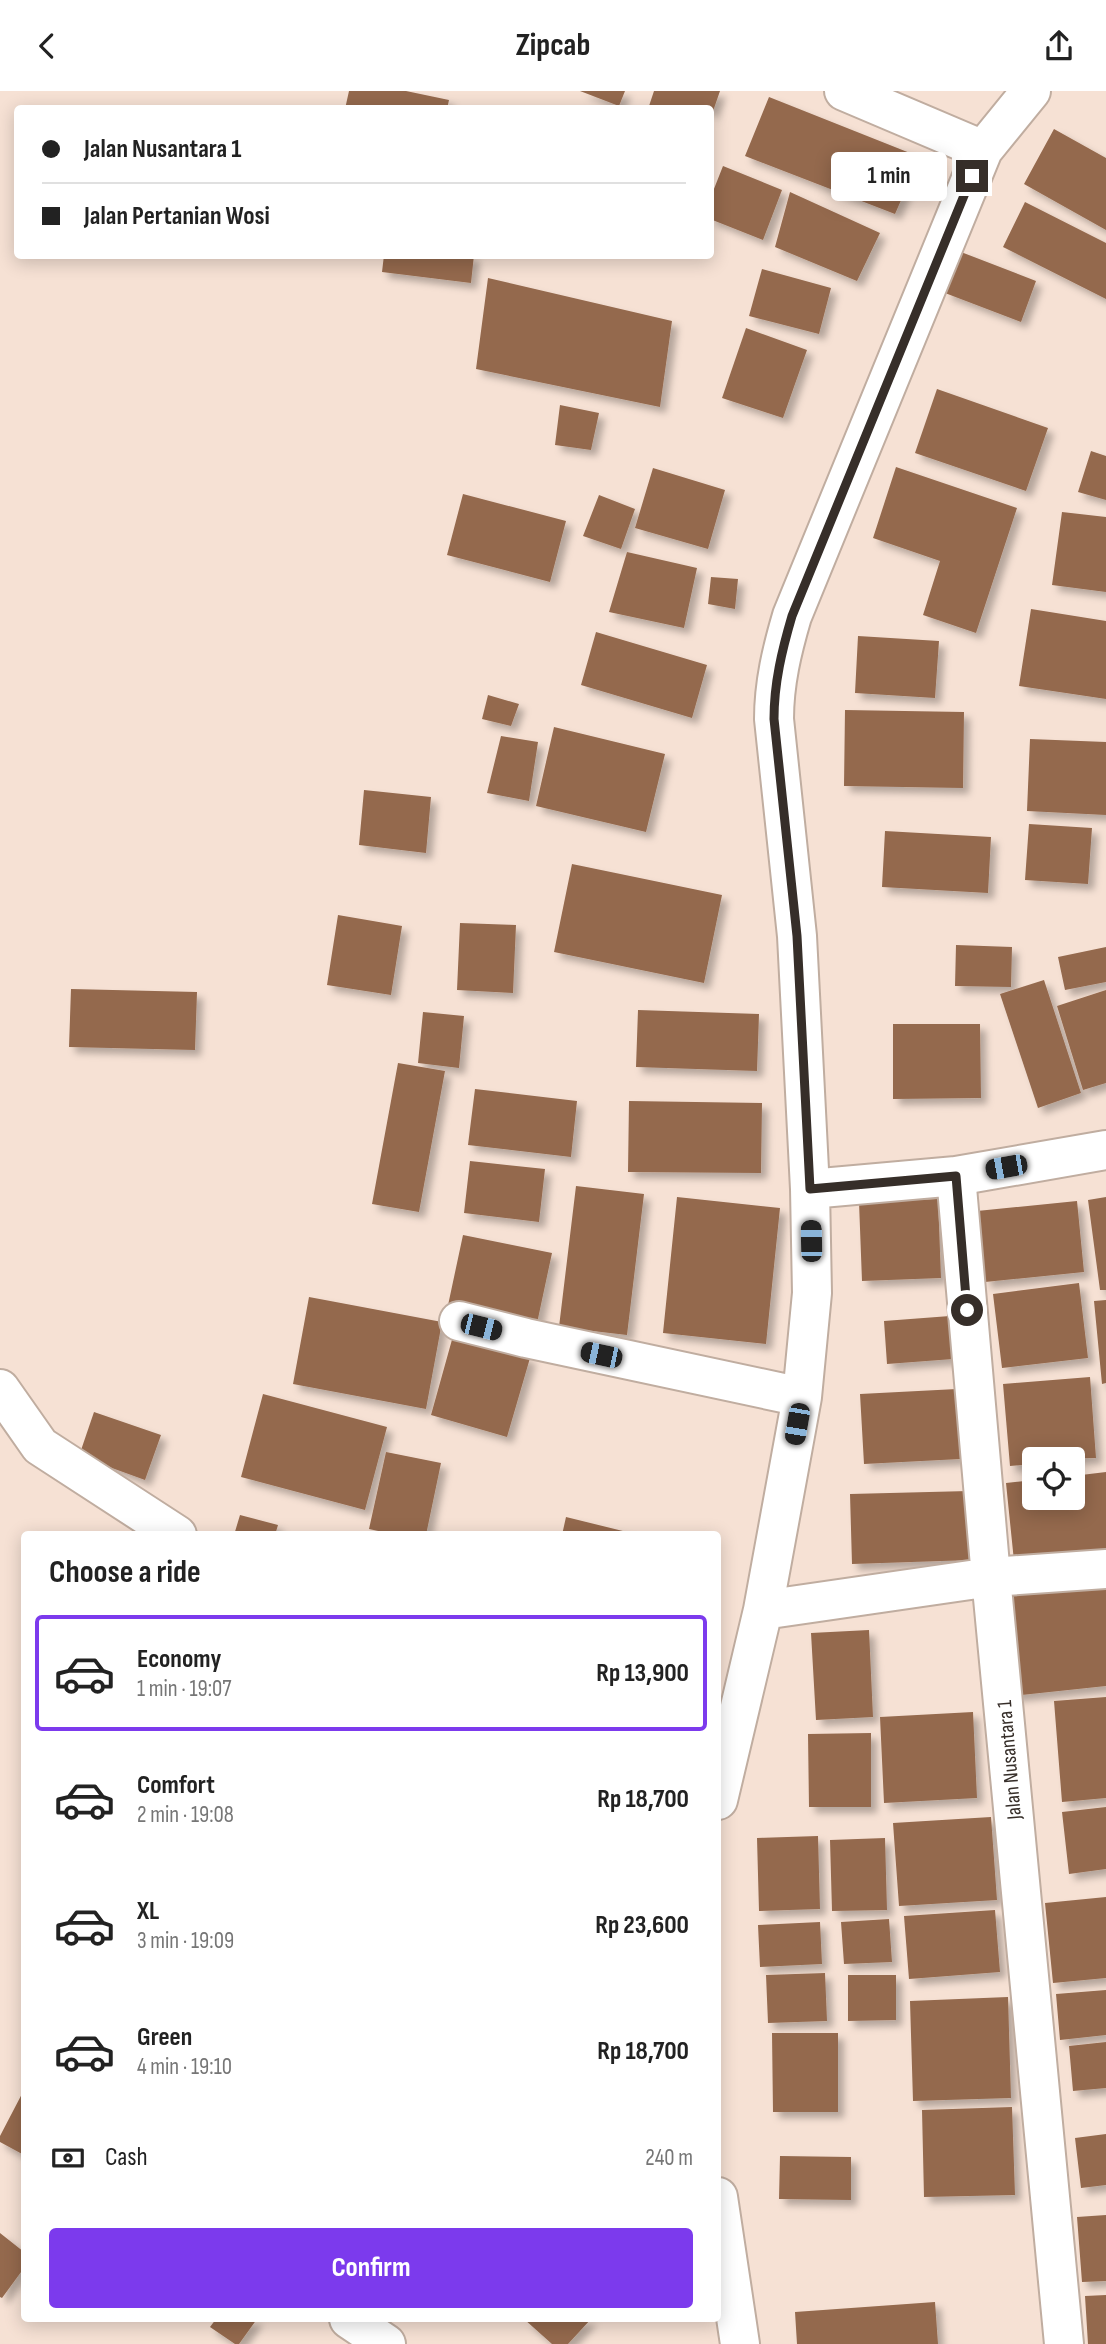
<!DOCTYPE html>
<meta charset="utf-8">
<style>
body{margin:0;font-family:"Sofia Sans Condensed",sans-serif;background:#f2f2f2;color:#222;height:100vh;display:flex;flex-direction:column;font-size:26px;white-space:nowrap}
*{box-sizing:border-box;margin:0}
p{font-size:23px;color:#767676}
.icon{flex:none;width:38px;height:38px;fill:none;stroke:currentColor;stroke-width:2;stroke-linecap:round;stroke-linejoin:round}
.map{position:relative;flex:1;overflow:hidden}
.panel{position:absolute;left:21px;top:1440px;width:700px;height:791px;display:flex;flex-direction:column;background:#fff;border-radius:7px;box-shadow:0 4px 18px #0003}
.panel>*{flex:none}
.hud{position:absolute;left:14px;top:14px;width:700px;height:154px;border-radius:7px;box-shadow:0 4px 18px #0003;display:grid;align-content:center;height:154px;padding:0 28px;background:#fff}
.buttons{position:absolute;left:1022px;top:1356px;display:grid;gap:14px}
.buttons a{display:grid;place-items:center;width:63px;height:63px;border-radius:7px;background:#fff;box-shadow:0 4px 18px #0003;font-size:35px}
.end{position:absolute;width:32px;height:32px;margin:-16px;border:9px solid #362e29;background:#fff;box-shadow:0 0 0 4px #fff}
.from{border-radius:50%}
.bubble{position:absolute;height:49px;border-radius:7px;background:#fff;box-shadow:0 4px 18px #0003;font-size:23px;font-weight:700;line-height:49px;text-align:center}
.car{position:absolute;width:21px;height:42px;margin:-21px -10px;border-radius:9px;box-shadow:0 0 5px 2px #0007;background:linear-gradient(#222 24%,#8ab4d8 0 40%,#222 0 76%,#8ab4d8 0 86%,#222 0)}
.hud b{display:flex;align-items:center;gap:24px;height:66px;font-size:26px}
.hud b+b{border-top:2px solid #e0e0e0}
.hud i{width:18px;height:18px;background:#222}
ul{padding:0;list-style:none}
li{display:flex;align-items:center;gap:21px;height:116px;margin:0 14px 10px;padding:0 14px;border:4px solid transparent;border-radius:7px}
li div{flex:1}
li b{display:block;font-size:26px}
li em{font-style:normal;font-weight:700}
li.on{border-color:#7c3aed}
li>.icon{width:63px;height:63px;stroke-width:1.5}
h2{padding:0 28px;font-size:32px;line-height:84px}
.pay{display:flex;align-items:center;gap:18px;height:77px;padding:0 28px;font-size:26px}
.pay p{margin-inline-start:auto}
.button{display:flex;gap:14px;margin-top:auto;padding:14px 28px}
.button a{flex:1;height:80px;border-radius:7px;background:#7c3aed;color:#fff;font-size:28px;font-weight:700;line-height:80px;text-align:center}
header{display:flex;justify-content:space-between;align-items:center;height:91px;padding:0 28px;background:#fff;font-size:32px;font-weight:700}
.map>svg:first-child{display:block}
</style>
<header><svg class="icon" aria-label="back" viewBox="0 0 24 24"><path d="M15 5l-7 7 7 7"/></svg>Zipcab<svg class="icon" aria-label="share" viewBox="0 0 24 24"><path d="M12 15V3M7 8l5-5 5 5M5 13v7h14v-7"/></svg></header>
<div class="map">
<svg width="1106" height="2253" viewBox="0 0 1106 2253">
<defs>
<filter id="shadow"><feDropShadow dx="6" dy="6" stdDeviation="3.5" flood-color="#0004"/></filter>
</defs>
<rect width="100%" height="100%" fill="#f6e1d4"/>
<path fill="#94694d" filter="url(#shadow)" d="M 349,0 L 406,0 L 449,9 L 447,18 L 345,18 Z
M 580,0 L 625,0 L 619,15 Z
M 654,0 L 720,0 L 711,26 L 710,18 L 648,18 Z
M 769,6 L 920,66 L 895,123 L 745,65 Z
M 1054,38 L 1106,67 L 1106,139 L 1024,93 Z
M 723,75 L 782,99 L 763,149 L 710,128 L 710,108 Z
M 790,101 L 880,142 L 857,190 L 775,156 Z
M 1025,111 L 1106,152 L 1106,208 L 1003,156 Z
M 961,161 L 1036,190 L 1021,231 L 945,202 Z
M 384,164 L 474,164 L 471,192 L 382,181 Z
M 762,178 L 831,197 L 819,243 L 749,225 Z
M 488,187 L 672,230 L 660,316 L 476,278 Z
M 746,237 L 807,259 L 783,327 L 722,307 Z
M 937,298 L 1048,337 L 1026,400 L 915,362 Z
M 560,314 L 599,322 L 591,359 L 555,354 Z
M 1091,360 L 1106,365 L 1106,409 L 1078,401 Z
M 896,376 L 1017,417 L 976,542 L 923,524 L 940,470 L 873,447 Z
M 653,377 L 725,399 L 708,458 L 635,437 Z
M 463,403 L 566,430 L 550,491 L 447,464 Z
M 599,404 L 635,418 L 621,458 L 583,445 Z
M 1062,421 L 1106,426 L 1106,501 L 1052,494 Z
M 627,461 L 697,477 L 684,537 L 609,521 Z
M 711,486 L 738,488 L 735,518 L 708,513 Z
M 1031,518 L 1106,530 L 1106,608 L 1019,595 Z
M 596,541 L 707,574 L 692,627 L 581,594 Z
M 858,545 L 939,550 L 935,607 L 855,602 Z
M 488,604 L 519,613 L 511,635 L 482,628 Z
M 845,619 L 964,621 L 963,697 L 844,695 Z
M 554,636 L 665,663 L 646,741 L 536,715 Z
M 501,645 L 538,651 L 529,710 L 487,702 Z
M 1030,648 L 1106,651 L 1106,724 L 1027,720 Z
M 364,699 L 431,706 L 426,762 L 359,754 Z
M 1029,733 L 1092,737 L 1088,793 L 1025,789 Z
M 885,740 L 991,746 L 988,802 L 882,796 Z
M 572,773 L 722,804 L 704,892 L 554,861 Z
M 338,824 L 402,835 L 391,904 L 327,894 Z
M 460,832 L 516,834 L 513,902 L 457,899 Z
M 956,854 L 1012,856 L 1011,896 L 955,895 Z
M 1106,856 L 1106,891 L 1065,899 L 1058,866 Z
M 1044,889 L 1081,1002 L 1038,1017 L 1000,903 Z
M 71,898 L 197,901 L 195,959 L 69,956 Z
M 1106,899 L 1106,992 L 1083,999 L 1057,915 Z
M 638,919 L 759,923 L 757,980 L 636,976 Z
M 423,921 L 464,925 L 459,977 L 418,972 Z
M 893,933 L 980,933 L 981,1007 L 893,1008 Z
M 398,972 L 445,980 L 419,1121 L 372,1113 Z
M 475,998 L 577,1010 L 571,1066 L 468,1054 Z
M 629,1010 L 762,1012 L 761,1082 L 628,1081 Z
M 470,1070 L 545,1078 L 539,1131 L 464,1122 Z
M 576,1095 L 644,1103 L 627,1244 L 559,1236 Z
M 677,1106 L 780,1117 L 766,1253 L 663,1242 Z
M 1106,1106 L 1106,1199 L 1100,1199 L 1088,1109 Z
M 938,1108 L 941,1187 L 862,1190 L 859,1111 Z
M 1077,1110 L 1084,1181 L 985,1191 L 977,1120 Z
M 463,1144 L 552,1162 L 536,1237 L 447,1219 Z
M 1079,1192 L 1088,1267 L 1002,1277 L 993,1203 Z
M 309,1206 L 442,1231 L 426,1318 L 293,1293 Z
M 1106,1209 L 1106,1292 L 1102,1293 L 1094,1210 Z
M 950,1225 L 953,1268 L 887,1273 L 884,1230 Z
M 453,1245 L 530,1267 L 507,1346 L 431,1324 Z
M 1090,1286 L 1096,1367 L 1034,1368 L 1034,1373 L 1010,1375 L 1003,1293 Z
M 957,1298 L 960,1368 L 864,1373 L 860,1303 Z
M 263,1303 L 387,1336 L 365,1419 L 241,1386 Z
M 94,1321 L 161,1344 L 145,1389 L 79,1365 Z
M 386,1361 L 441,1372 L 426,1444 L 397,1444 L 369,1438 Z
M 1106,1381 L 1106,1461 L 1014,1470 L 1006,1392 L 1034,1389 L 1034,1407 L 1073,1407 L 1073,1385 Z
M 969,1400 L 971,1469 L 852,1473 L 850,1403 Z
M 240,1424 L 278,1434 L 275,1444 L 234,1444 Z
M 566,1426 L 635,1443 L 635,1444 L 562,1444 Z
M 1106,1486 L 1106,1595 L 1012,1605 L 1002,1496 Z
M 869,1539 L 873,1626 L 816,1629 L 811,1542 Z
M 1106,1606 L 1106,1707 L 1062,1711 L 1054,1610 Z
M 973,1621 L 977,1707 L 884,1712 L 880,1626 Z
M 871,1642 L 871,1716 L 809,1716 L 808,1643 Z
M 1106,1716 L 1106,1778 L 1069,1783 L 1062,1721 Z
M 991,1726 L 997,1809 L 899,1815 L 893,1732 Z
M 818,1745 L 820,1818 L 759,1820 L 757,1747 Z
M 885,1747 L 887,1819 L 832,1820 L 830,1749 Z
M 1106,1806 L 1106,1887 L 1053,1892 L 1045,1812 Z
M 995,1819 L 1000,1881 L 909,1888 L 904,1825 Z
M 889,1828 L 892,1871 L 844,1873 L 841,1831 Z
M 820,1831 L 822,1873 L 760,1876 L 758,1834 Z
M 825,1882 L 827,1930 L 768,1932 L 766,1884 Z
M 848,1884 L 896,1884 L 896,1929 L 848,1930 Z
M 1106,1899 L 1106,1944 L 1060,1949 L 1056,1903 Z
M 1008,1906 L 1011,2007 L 913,2010 L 910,1910 Z
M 772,1942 L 838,1942 L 838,2021 L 773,2021 Z
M 1106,1951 L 1106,1997 L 1073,2000 L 1069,1955 Z
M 24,1999 L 24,2064 L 0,2051 L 0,2045 Z
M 1012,2016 L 1015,2104 L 924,2106 L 922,2019 Z
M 1106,2043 L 1106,2094 L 1081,2097 L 1075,2047 Z
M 780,2065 L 851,2066 L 851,2109 L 779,2108 Z
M 1106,2124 L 1106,2190 L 1082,2191 L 1077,2126 Z
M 0,2142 L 24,2161 L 24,2177 L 2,2207 L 0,2206 Z
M 1106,2204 L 1106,2253 L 1088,2253 L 1085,2205 Z
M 935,2211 L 938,2253 L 797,2253 L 795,2221 Z
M 216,2228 L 257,2228 L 239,2253 L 235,2253 L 210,2236 Z
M 524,2228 L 591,2228 L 568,2253 L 552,2253 Z"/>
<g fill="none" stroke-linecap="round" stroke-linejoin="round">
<g stroke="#c0ada0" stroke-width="42">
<path id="minor" d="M 844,0 L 983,59
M 956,1085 L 991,1486 L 1064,2253
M 810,1098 L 956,1085 L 1106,1059
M 459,1230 L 526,1247 L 802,1306
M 0,1298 L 40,1355 L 177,1444
M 763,1519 L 991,1486 L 1106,1478
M 718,1709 L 763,1519 L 802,1306 L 812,1202 L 810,1098 L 797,845 L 774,628 C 774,592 782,559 792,525 L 983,59 L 1031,0
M 718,2106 L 740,2253
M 349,2228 L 386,2253"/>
</g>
<use href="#minor" stroke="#fff" stroke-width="38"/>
</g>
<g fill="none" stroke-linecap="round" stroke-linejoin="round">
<path stroke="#362e29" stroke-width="9" d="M 967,1219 L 956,1085 L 810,1098 L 797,845 L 774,628 C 774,592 782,559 792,525 L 972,85"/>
</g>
<g text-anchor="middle" stroke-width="7" stroke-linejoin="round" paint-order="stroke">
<g font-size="21" fill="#362e29" stroke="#fff">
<text transform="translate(1009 1669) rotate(-95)" y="7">Jalan Nusantara 1</text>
</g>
</g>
</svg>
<div class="buttons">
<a><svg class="icon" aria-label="locate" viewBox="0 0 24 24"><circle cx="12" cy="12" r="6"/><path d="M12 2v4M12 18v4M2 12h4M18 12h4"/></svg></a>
</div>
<i class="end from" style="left:967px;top:1219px"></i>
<i class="end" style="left:972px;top:85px"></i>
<div class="bubble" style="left:831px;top:61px;width:116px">1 min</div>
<i class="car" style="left:1006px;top:1076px;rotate:260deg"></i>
<i class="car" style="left:811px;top:1150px;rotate:359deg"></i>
<i class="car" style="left:481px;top:1236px;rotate:104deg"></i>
<i class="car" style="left:601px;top:1264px;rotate:282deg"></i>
<i class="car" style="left:797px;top:1333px;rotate:190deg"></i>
<div class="hud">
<b><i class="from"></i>Jalan Nusantara 1</b>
<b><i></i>Jalan Pertanian Wosi</b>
</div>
<section class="panel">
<h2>Choose a ride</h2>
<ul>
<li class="on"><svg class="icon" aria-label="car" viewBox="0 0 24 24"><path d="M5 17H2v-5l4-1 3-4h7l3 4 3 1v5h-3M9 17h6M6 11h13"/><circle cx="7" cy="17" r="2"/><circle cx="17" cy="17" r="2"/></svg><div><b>Economy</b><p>1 min · 19:07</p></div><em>Rp 13,900</em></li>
<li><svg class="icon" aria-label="car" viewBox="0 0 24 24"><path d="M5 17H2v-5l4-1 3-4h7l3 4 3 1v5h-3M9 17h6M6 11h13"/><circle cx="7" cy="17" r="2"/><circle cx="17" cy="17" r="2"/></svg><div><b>Comfort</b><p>2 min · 19:08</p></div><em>Rp 18,700</em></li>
<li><svg class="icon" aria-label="car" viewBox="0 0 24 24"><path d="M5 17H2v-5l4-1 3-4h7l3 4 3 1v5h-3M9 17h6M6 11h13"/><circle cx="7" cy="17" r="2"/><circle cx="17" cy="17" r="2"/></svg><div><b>XL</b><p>3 min · 19:09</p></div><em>Rp 23,600</em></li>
<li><svg class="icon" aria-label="car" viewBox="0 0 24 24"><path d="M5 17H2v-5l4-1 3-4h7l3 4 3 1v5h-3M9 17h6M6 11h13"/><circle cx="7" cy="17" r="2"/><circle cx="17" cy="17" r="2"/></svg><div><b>Green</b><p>4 min · 19:10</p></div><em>Rp 18,700</em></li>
</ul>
<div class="pay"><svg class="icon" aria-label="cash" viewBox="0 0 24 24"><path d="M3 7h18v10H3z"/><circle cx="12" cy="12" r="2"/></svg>Cash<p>240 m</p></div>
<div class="button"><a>Confirm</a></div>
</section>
</div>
